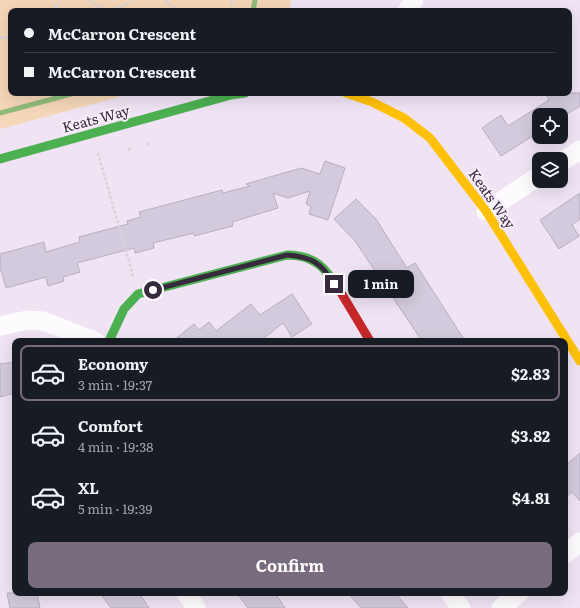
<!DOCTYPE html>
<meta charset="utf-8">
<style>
body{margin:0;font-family:Literata,serif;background:#20242c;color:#f1f3f6;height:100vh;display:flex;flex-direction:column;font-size:15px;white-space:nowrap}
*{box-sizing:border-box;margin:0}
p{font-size:13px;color:#9ea1a6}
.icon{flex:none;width:22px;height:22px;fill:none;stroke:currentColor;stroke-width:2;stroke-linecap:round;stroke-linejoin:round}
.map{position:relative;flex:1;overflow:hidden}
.details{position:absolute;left:12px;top:338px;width:556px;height:258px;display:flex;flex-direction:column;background:#171b24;border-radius:8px;box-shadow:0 4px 16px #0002}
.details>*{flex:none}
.banner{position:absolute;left:8px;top:8px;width:564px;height:88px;border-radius:8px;box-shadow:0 4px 16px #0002;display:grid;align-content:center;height:88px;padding:0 16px;background:#171b24}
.tools{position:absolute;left:532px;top:108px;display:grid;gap:8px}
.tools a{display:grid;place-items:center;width:36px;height:36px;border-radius:8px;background:#171b24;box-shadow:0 4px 16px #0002;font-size:20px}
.end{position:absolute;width:18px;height:18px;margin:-9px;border:5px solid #382a3d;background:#fff;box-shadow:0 0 0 2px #fff}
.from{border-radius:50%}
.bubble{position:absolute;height:28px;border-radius:8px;background:#171b24;box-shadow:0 4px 16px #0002;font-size:13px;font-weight:700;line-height:28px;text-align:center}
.banner b{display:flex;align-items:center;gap:14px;height:38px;font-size:15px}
.banner b+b{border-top:1px solid #363941}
.banner i{width:10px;height:10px;background:#f1f3f6}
ul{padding:7px 0 0;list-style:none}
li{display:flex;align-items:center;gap:12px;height:56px;margin:0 8px 6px;padding:0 8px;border:2px solid transparent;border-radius:8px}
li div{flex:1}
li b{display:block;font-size:15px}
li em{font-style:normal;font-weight:700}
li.active{border-color:#786b7d}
li>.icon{width:36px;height:36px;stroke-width:1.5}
.primary-button{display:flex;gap:8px;margin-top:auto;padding:8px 16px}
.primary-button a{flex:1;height:46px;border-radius:8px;background:#786b7d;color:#fff;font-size:16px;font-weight:700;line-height:46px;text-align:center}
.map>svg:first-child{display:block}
</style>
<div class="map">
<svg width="580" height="608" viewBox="0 0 580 608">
<rect width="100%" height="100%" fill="#efe3f4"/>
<path fill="#f5d6b8" d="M 0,0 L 291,0 L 289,11 L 11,11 L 11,93 L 134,93 L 0,129 Z"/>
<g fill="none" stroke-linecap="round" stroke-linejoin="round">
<path stroke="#90bb79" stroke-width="5" d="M 253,11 L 255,0
M 0,113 L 75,93"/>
</g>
<path fill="#d3cbdd" stroke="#b7afc0" d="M 545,93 L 580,93 L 580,106 L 561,118 L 561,115 L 539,115 L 539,132 L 501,156 L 482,128 L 501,115 L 508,126 L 549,100 Z
M 325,161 L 345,168 L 328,220 L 309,214 L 311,206 L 306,204 L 310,191 L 288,198 L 273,193 L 278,208 L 232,222 L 233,226 L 194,236 L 194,233 L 153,243 L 154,248 L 135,253 L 134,248 L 77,263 L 80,272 L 63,277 L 64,281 L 48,286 L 46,277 L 6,288 L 0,267 L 0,254 L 44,242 L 46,252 L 80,242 L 79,237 L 128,224 L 127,221 L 141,217 L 139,212 L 222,190 L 223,193 L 250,186 L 246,184 L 301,168 L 320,174 Z
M 580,193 L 580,219 L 572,225 L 579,236 L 559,249 L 540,220 Z
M 356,199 L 376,219 L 407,268 L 415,263 L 465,341 L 422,341 L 355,241 L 334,219 Z
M 292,294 L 312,324 L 292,337 L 283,323 L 260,341 L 173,341 L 194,324 L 199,330 L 209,322 L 216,331 L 251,304 L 260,315 Z
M 15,362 L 15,393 L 0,397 L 0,364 Z
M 580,453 L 580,501 L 572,492 L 565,498 L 565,466 Z
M 7,593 L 37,593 L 40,608 L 10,608 Z
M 100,593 L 139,593 L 149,608 L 111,608 Z
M 237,593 L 275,593 L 285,608 L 248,608 Z
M 348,593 L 395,593 L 408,608 L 361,608 Z"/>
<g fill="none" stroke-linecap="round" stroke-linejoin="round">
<path stroke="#d7d3d9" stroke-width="2.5" stroke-dasharray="3 2" stroke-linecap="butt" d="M 89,0 C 111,15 112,10 135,0
M 166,0 L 177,11
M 51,11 L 62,0
M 229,11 L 233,0
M 0,38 L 11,37
M 148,143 L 149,148
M 129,148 L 130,153
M 98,153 L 133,276"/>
<path stroke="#fdfbfd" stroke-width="19" d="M 407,11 L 414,0
M 561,162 L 580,150
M 486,211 L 539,176
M 0,326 L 27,320 L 43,321 L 95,341
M 565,554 L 580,542
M 186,593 L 196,608
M 450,593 L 461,608
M 501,608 L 519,593"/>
<path stroke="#4caf50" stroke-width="9" d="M 0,159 L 231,95 L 245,93
M 109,341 L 124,309 L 138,294 L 287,255 C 315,255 326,268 340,291"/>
<path stroke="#ffc107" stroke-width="9" d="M 346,93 L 372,102 L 404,118 L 430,138 L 486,211 L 580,361"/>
<path stroke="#c62828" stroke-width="9" d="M 340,291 L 370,341"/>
</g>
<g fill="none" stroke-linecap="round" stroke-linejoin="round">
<path stroke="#382a3d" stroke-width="5" d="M 153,290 L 287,255 C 311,257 321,262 334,284"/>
</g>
<g text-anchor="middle" stroke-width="4" stroke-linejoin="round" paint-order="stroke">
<g font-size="14" fill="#382a3d" stroke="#f7f0fa">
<text transform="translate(96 119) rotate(-15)" y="5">Keats Way</text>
<text transform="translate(492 199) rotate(55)" y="5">Keats Way</text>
</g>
</g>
</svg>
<div class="tools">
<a><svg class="icon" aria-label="locate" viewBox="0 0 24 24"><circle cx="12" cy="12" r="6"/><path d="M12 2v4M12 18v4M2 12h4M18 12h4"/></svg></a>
<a><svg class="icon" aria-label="layers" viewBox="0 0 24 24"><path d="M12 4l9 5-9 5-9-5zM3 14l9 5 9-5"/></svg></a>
</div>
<i class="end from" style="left:153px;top:290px"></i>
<i class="end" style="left:334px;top:284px"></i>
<div class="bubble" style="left:348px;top:270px;width:66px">1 min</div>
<div class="banner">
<b><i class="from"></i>McCarron Crescent</b>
<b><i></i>McCarron Crescent</b>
</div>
<section class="details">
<ul>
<li class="active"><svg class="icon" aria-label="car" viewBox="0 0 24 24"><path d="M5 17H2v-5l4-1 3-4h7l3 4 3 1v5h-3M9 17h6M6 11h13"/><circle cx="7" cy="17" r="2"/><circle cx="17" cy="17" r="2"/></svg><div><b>Economy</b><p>3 min · 19:37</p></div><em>$2.83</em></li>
<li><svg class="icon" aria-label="car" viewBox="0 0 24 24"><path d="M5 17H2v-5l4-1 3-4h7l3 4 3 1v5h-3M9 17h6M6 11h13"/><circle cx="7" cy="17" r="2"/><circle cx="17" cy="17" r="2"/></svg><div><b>Comfort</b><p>4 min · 19:38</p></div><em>$3.82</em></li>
<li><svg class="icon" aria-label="car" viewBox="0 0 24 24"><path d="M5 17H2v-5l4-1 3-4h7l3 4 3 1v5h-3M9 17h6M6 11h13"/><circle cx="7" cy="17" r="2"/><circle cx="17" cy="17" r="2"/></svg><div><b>XL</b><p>5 min · 19:39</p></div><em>$4.81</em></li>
</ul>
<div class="primary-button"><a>Confirm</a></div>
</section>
</div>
